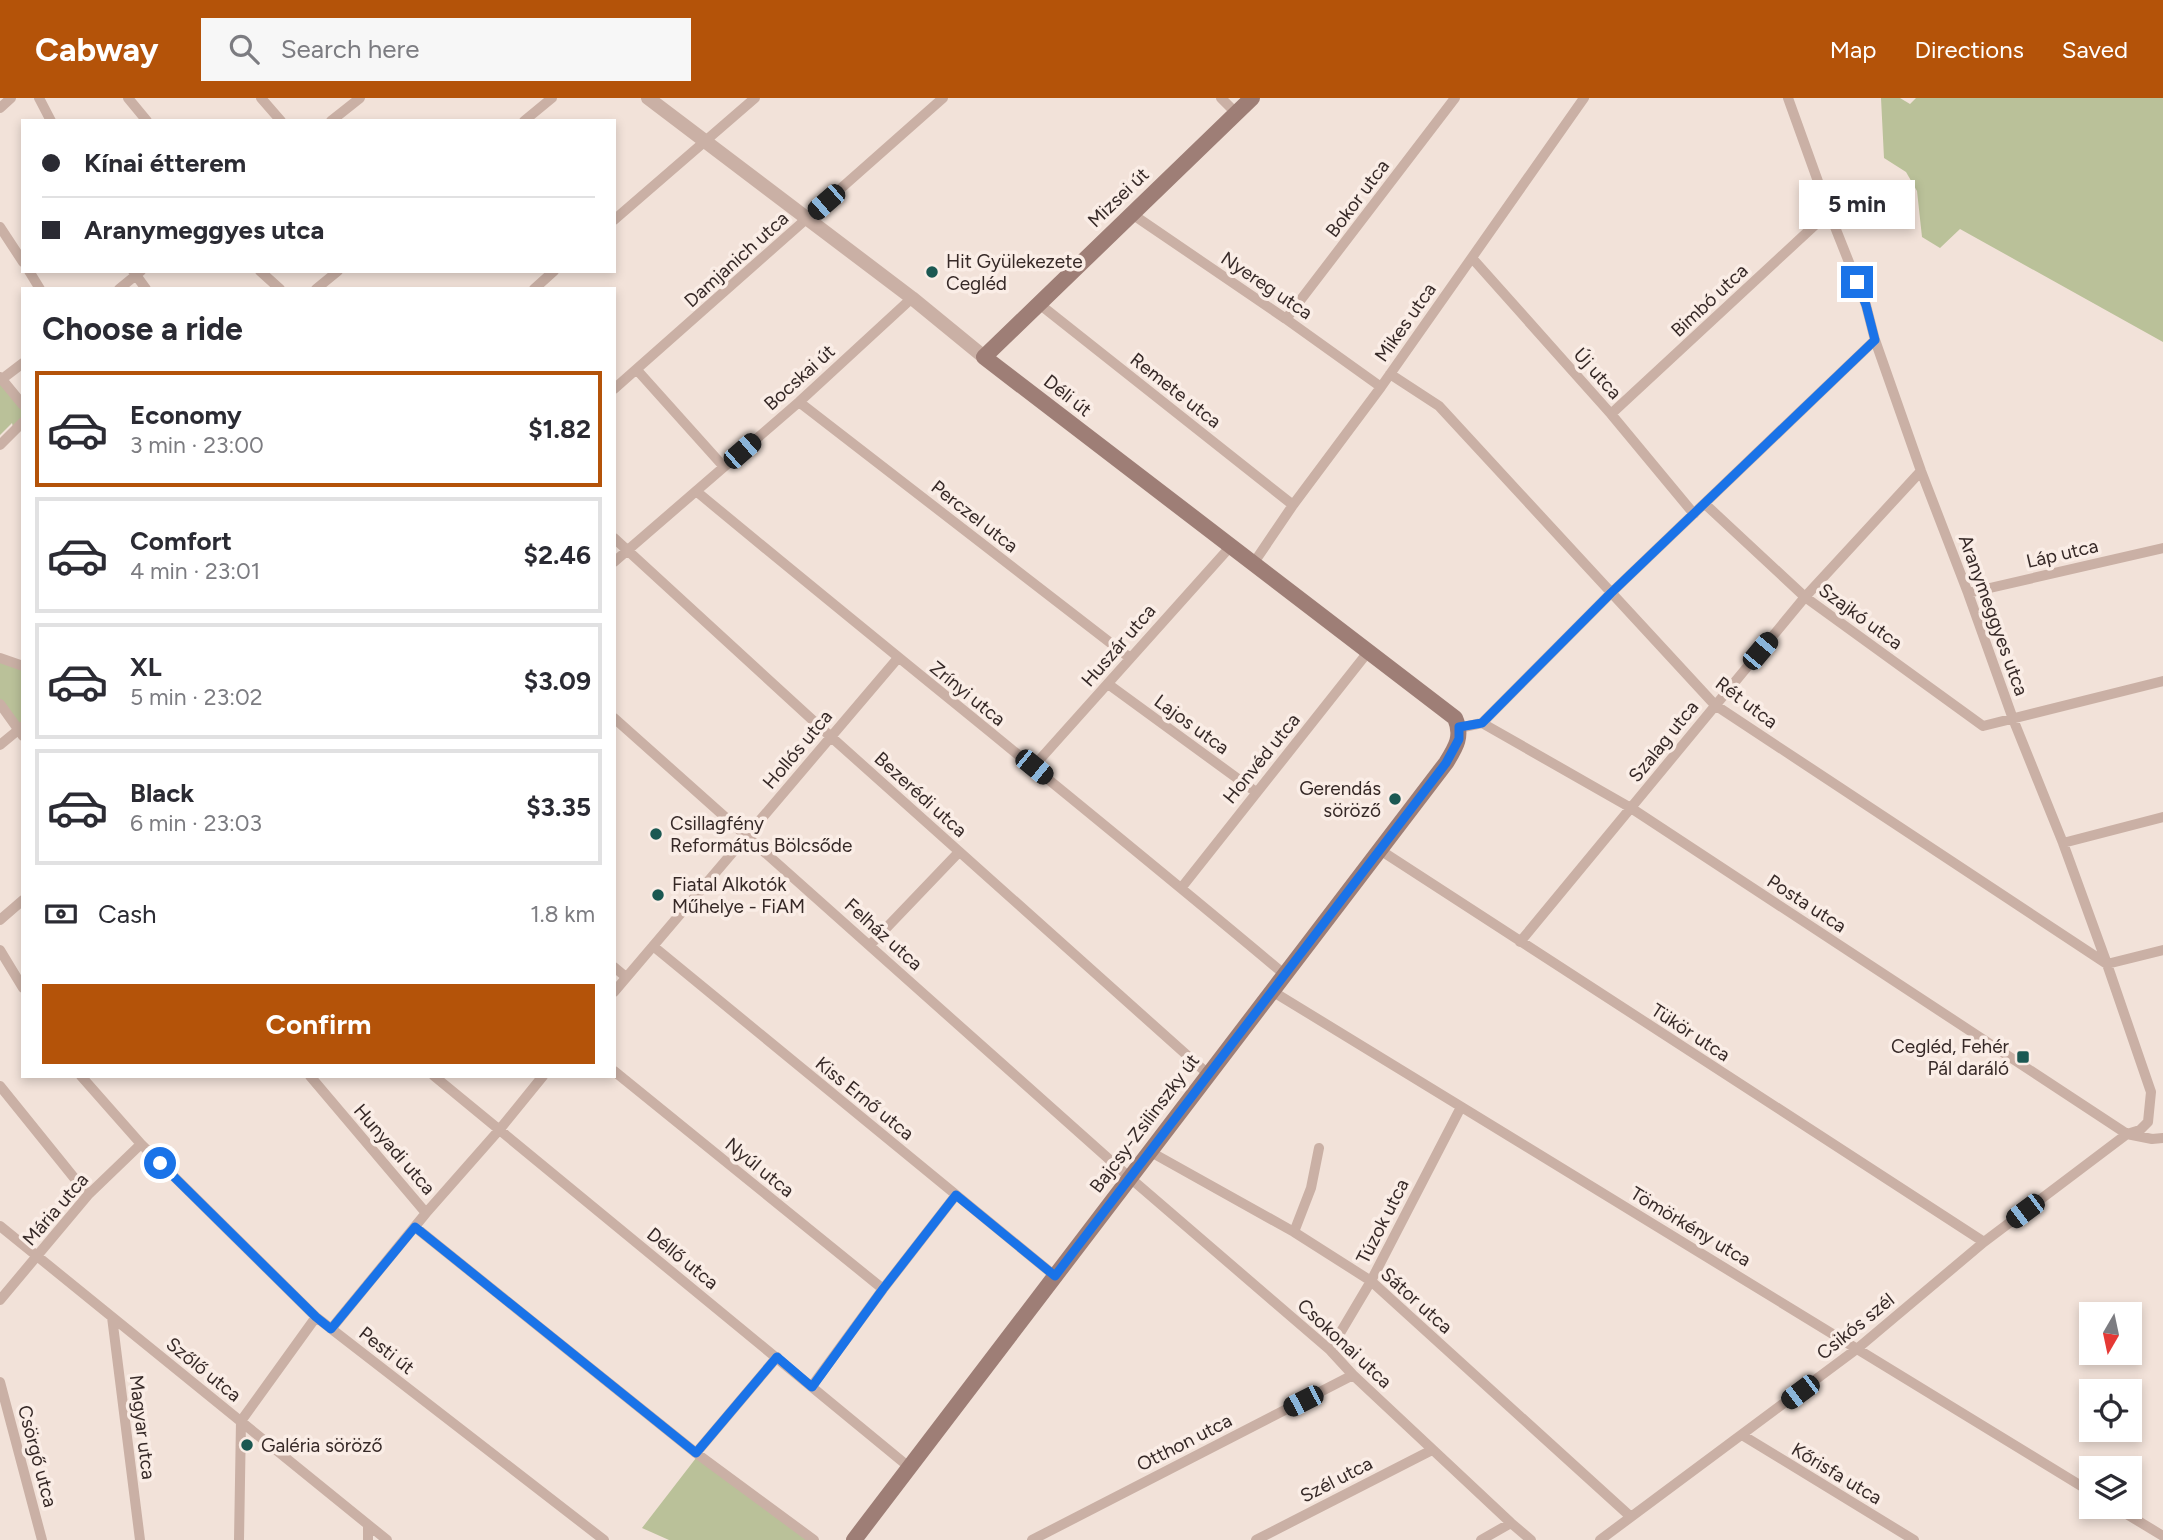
<!DOCTYPE html>
<meta charset="utf-8">
<style>
body{margin:0;font-family:Figtree,sans-serif;background:#f7f7f7;color:#2b2b33;height:100vh;display:flex;flex-direction:column;font-size:26px;white-space:nowrap}
*{box-sizing:border-box;margin:0}
p{font-size:23px;color:#7c7c81}
.icon{flex:none;width:38px;height:38px;fill:none;stroke:currentColor;stroke-width:2;stroke-linecap:round;stroke-linejoin:round}
.map{position:relative;flex:1;overflow:hidden}
.panel{position:absolute;left:21px;top:189px;width:595px;height:791px;display:flex;flex-direction:column;background:#fff;border-radius:0px;box-shadow:0 4px 10px #0003}
.panel>*{flex:none}
.guide{position:absolute;left:21px;top:21px;width:595px;height:154px;border-radius:0px;box-shadow:0 4px 10px #0003;display:grid;align-content:center;height:154px;padding:0 21px;background:#fff}
.needle{width:46px;rotate:189deg}
.controls{position:absolute;left:2079px;top:1204px;display:grid;gap:14px}
.controls a{display:grid;place-items:center;width:63px;height:63px;border-radius:0px;background:#fff;box-shadow:0 4px 10px #0003;font-size:35px}
.end{position:absolute;width:32px;height:32px;margin:-16px;border:9px solid #1a73e8;background:#fff;box-shadow:0 0 0 4px #fff}
.from{border-radius:50%}
.bubble{position:absolute;height:49px;border-radius:0px;background:#fff;box-shadow:0 4px 10px #0003;font-size:23px;font-weight:700;line-height:49px;text-align:center}
.car{position:absolute;width:21px;height:42px;margin:-21px -10px;border-radius:9px;box-shadow:0 0 5px 2px #0007;background:linear-gradient(#222 24%,#8ab4d8 0 40%,#222 0 76%,#8ab4d8 0 86%,#222 0)}
.guide b{display:flex;align-items:center;gap:24px;height:66px;font-size:26px}
.guide b+b{border-top:2px solid #e1e1e2}
.guide i{width:18px;height:18px;background:#2b2b33}
ul{padding:0;list-style:none}
li{display:flex;align-items:center;gap:21px;height:116px;margin:0 14px 10px;padding:0 7px;border:4px solid #e1e1e2;border-radius:0px}
li div{flex:1}
li b{display:block;font-size:26px}
li em{font-style:normal;font-weight:700}
li.active{border-color:#b45309}
li>.icon{width:63px;height:63px;stroke-width:1.5}
h2{padding:0 21px;font-size:32px;line-height:84px}
.pay{display:flex;align-items:center;gap:18px;height:77px;padding:0 21px;font-size:26px}
.pay p{margin-inline-start:auto}
.action{display:flex;gap:14px;margin-top:auto;padding:14px 21px}
.action a{flex:1;height:80px;border-radius:0px;background:#b45309;color:#fff;font-size:28px;font-weight:700;line-height:80px;text-align:center}
header{display:flex;align-items:center;gap:42px;box-sizing:border-box;height:98px;padding:0 35px;background:#b45309;color:#fff}
header strong{font-size:33px}
nav{display:flex;gap:38px;margin-inline-start:auto;font-size:24px}
.search{width:490px;height:63px;background:#f7f7f7;display:flex;align-items:center;gap:18px;box-sizing:border-box;padding:0 24px;border-radius:0px;color:#7c7c81;font-size:26px}
.map>svg:first-child{display:block}
</style>
<header>
<strong>Cabway</strong>
<div class="search"><svg class="icon" aria-label="search" viewBox="0 0 24 24"><circle cx="10" cy="10" r="6"/><path d="M15 15l6 6"/></svg>Search here</div>
<nav><a>Map</a><a>Directions</a><a>Saved</a></nav>
</header>
<div class="map">
<svg width="2163" height="1442" viewBox="0 0 2163 1442">
<rect width="100%" height="100%" fill="#f2e2d9"/>
<path fill="#bac199" d="M 1881,0 L 1900,0 L 1910,6 L 1916,0 L 2163,0 L 2163,244 L 1960,131 L 1940,150 L 1922,139 L 1917,93 L 1906,74 L 1884,60 Z
M 0,279 L 23,307 L 23,324 L 14,333 L 12,325 L 0,337 Z
M 0,563 L 23,570 L 23,626 L 19,629 L 0,603 Z
M 696,1360 L 813,1442 L 669,1442 L 642,1430 Z"/>
<g fill="none" stroke-linecap="round" stroke-linejoin="round">
<path stroke="#cab0a5" stroke-width="10" d="M 39,0 L 51,23
M 128,0 L 147,23
M 261,0 L 281,23
M 1221,0 L 1236,15
M 0,10 L 11,0
M 331,23 L 360,0
M 524,23 L 552,0
M 1132,116 L 1286,221 L 1381,289
M 614,122 L 755,0
M 0,129 L 23,164
M 1472,160 L 1611,316 L 1694,416
M 29,173 L 40,191
M 133,173 L 146,191
M 260,173 L 280,191
M 119,191 L 141,173
M 316,191 L 338,173
M 534,191 L 554,173
M 1038,205 L 1293,407
M 1286,221 L 1455,0
M 637,272 L 724,369
M 1390,276 L 1439,308 L 1715,607 L 2107,866 L 2163,852
M 0,279 L 23,307
M 2,281 L 23,265
M 614,291 L 943,0
M 799,304 L 1130,560
M 1611,316 L 1829,114
M 0,347 L 23,324
M 696,393 C 891,555 1090,713 1284,876
M 1705,406 L 1805,499 L 1983,628 L 2163,583
M 614,440 L 830,638 L 1208,976
M 614,464 L 799,304 L 912,200
M 1253,466 L 1293,407 L 1381,289 L 1584,0
M 1968,495 L 2163,450
M 0,560 L 23,568
M 1108,586 L 1256,694
M 0,606 L 23,638
M 614,620 L 1129,1079 L 1330,1252 L 1353,1277 L 1511,1425 L 1531,1442
M 1482,625 L 1611,495 L 1875,242
M 1459,630 L 1482,625 L 1631,710 L 2127,1036 L 2152,1041 L 2163,1040
M 0,647 L 23,628
M 1033,669 L 1230,449
M 2063,745 L 2163,719
M 1380,752 L 1984,1144
M 1182,789 L 1368,554
M 0,822 L 23,802
M 1520,844 L 1805,499 L 1921,373
M 870,847 L 959,754
M 653,848 L 1055,1178
M 0,852 L 23,890
M 614,869 L 626,879
M 1272,893 L 2091,1394
M 614,894 L 898,560
M 614,973 L 883,1191
M 81,978 L 141,1046 L 316,1219 L 604,1442
M 310,978 L 426,1115
M 434,978 L 909,1369
M 0,988 L 88,1097
M 1149,1053 L 1294,1134 L 1371,1183 L 1631,1419
M 0,1128 L 387,1442
M 415,1129 L 696,1355 L 814,1442
M 1294,1134 L 1311,1090 L 1319,1050
M 0,1202 L 88,1097 L 141,1046
M 112,1219 L 140,1442
M 331,1231 L 426,1115 L 500,1031 L 543,978
M 1330,1252 L 1371,1183 L 1461,1009
M 0,1284 L 42,1442
M 812,1288 L 883,1191 L 956,1097
M 1742,1337 L 1914,1442
M 696,1355 L 777,1259
M 2115,1409 L 2163,1438
M 239,1442 L 241,1323 L 316,1219
M 368,1442 L 368,1428
M 1032,1442 L 1353,1277
M 1256,1442 L 1432,1352
M 1481,1442 L 1511,1425
M 1600,1442 L 1858,1250 L 1984,1144 L 2127,1036 L 2140,1032 L 2148,1024 L 2151,994 L 2107,866 L 2063,745 L 2013,621 L 1968,495 L 1921,373 L 1875,242 L 1866,207 L 1829,114 L 1788,0"/>
<path stroke="#cab0a5" stroke-width="14" d="M 648,0 L 912,200 L 984,259"/>
<path stroke="#9e7e76" stroke-width="16" d="M 854,1442 L 1446,665 C 1456,649 1463,638 1455,620 L 984,259 L 1252,0"/>
</g>
<g fill="none" stroke-linecap="round" stroke-linejoin="round">
<path stroke="#1a73e8" stroke-width="9" d="M 160,1065 L 316,1219 L 331,1231 L 415,1129 L 696,1355 L 777,1259 L 812,1289 L 883,1191 L 956,1097 L 1055,1178 L 1446,665 L 1459,641 L 1459,629 L 1482,625 L 1611,495 L 1875,242 L 1866,207 L 1857,184"/>
</g>
<g fill="#1b5852" stroke="#faede6" stroke-width="2.5">
<circle cx="932" cy="174" r="7"/>
<circle cx="1395" cy="701" r="7"/>
<circle cx="656" cy="736" r="7"/>
<circle cx="658" cy="797" r="7"/>
<rect x="2016" y="952" width="14" height="14" rx="3.5"/>
<circle cx="247" cy="1347" r="7"/>
</g>
<g text-anchor="middle" stroke-width="7" stroke-linejoin="round" paint-order="stroke">
<g font-size="19" fill="#362927" stroke="#faede6">
<text transform="translate(1118 99) rotate(-44)" y="7">Mizsei út</text>
<text transform="translate(1357 100) rotate(-53)" y="7">Bokor utca</text>
<text transform="translate(736 161) rotate(-42)" y="7">Damjanich utca</text>
<text transform="translate(1267 187) rotate(34)" y="7">Nyereg utca</text>
<text transform="translate(1709 202) rotate(-43)" y="7">Bimbó utca</text>
<text transform="translate(1405 224) rotate(-55)" y="7">Mikes utca</text>
<text transform="translate(1598 275) rotate(48)" y="7">Új utca</text>
<text transform="translate(799 279) rotate(-42)" y="7">Bocskai út</text>
<text transform="translate(1176 292) rotate(38)" y="7">Remete utca</text>
<text transform="translate(1068 297) rotate(38)" y="7">Déli út</text>
<text transform="translate(975 418) rotate(38)" y="7">Perczel utca</text>
<text transform="translate(2062 455) rotate(-13)" y="7">Láp utca</text>
<text transform="translate(1994 517) rotate(70)" y="7">Aranymeggyes utca</text>
<text transform="translate(1861 518) rotate(36)" y="7">Szajkó utca</text>
<text transform="translate(1118 547) rotate(-49)" y="7">Huszár utca</text>
<text transform="translate(968 595) rotate(39)" y="7">Zrínyi utca</text>
<text transform="translate(1747 604) rotate(37)" y="7">Rét utca</text>
<text transform="translate(1192 626) rotate(36)" y="7">Lajos utca</text>
<text transform="translate(1663 643) rotate(-51)" y="7">Szalag utca</text>
<text transform="translate(797 651) rotate(-50)" y="7">Hollós utca</text>
<text transform="translate(1261 660) rotate(-51)" y="7">Honvéd utca</text>
<text transform="translate(921 696) rotate(42)" y="7">Bezerédi utca</text>
<text transform="translate(1807 805) rotate(33)" y="7">Posta utca</text>
<text transform="translate(884 836) rotate(42)" y="7">Felház utca</text>
<text transform="translate(1691 934) rotate(33)" y="7">Tükör utca</text>
<text transform="translate(865 1000) rotate(39)" y="7">Kiss Ernő utca</text>
<text transform="translate(1144 1025) rotate(-53)" y="7">Bajcsy-Zsilinszky út</text>
<text transform="translate(395 1051) rotate(49)" y="7">Hunyadi utca</text>
<text transform="translate(760 1069) rotate(39)" y="7">Nyúl utca</text>
<text transform="translate(55 1111) rotate(-49)" y="7">Mária utca</text>
<text transform="translate(1382 1123) rotate(-63)" y="7">Túzok utca</text>
<text transform="translate(1691 1128) rotate(31)" y="7">Tömörkény utca</text>
<text transform="translate(683 1160) rotate(39)" y="7">Déllő utca</text>
<text transform="translate(1417 1202) rotate(42)" y="7">Sátor utca</text>
<text transform="translate(1855 1228) rotate(-39)" y="7">Csikós szél</text>
<text transform="translate(1345 1245) rotate(43)" y="7">Csokonai utca</text>
<text transform="translate(387 1252) rotate(38)" y="7">Pesti út</text>
<text transform="translate(204 1271) rotate(39)" y="7">Szőlő utca</text>
<text transform="translate(143 1329) rotate(83)" y="7">Magyar utca</text>
<text transform="translate(1184 1344) rotate(-27)" y="7">Otthon utca</text>
<text transform="translate(38 1358) rotate(75)" y="7">Csörgő utca</text>
<text transform="translate(1837 1375) rotate(31)" y="7">Kőrisfa utca</text>
<text transform="translate(1336 1381) rotate(-27)" y="7">Szél utca</text>
</g>
<g font-size="19" fill="#362927" stroke="#faede6" text-anchor="start">
<text x="946" y="170">Hit Gyülekezete<tspan x="946" dy="22">Cegléd</tspan></text>
<text x="1381" y="697" text-anchor="end">Gerendás<tspan x="1381" dy="22">söröző</tspan></text>
<text x="670" y="732">Csillagfény<tspan x="670" dy="22">Református Bölcsőde</tspan></text>
<text x="672" y="793">Fiatal Alkotók<tspan x="672" dy="22">Műhelye - FiAM</tspan></text>
<text x="2009" y="955" text-anchor="end">Cegléd, Fehér<tspan x="2009" dy="22">Pál daráló</tspan></text>
<text x="261" y="1354">Galéria söröző</text>
</g>
</g>
</svg>
<div class="controls">
<a><svg class="needle" viewBox="-14 -14 28 28"><path d="M0-13l5 13h-10z" fill="#e53935"/><path d="M0 13l5-13h-10z" fill="#7c7c81"/></svg></a>
<a><svg class="icon" aria-label="locate" viewBox="0 0 24 24"><circle cx="12" cy="12" r="6"/><path d="M12 2v4M12 18v4M2 12h4M18 12h4"/></svg></a>
<a><svg class="icon" aria-label="layers" viewBox="0 0 24 24"><path d="M12 4l9 5-9 5-9-5zM3 14l9 5 9-5"/></svg></a>
</div>
<i class="end from" style="left:160px;top:1065px"></i>
<i class="end" style="left:1857px;top:184px"></i>
<div class="bubble" style="left:1799px;top:82px;width:116px">5 min</div>
<i class="car" style="left:826px;top:104px;rotate:229deg"></i>
<i class="car" style="left:742px;top:353px;rotate:49deg"></i>
<i class="car" style="left:1760px;top:553px;rotate:40deg"></i>
<i class="car" style="left:1034px;top:669px;rotate:129deg"></i>
<i class="car" style="left:2025px;top:1113px;rotate:233deg"></i>
<i class="car" style="left:1800px;top:1294px;rotate:233deg"></i>
<i class="car" style="left:1303px;top:1303px;rotate:243deg"></i>
<div class="guide">
<b><i class="from"></i>Kínai étterem</b>
<b><i></i>Aranymeggyes utca</b>
</div>
<section class="panel">
<h2>Choose a ride</h2>
<ul>
<li class="active"><svg class="icon" aria-label="car" viewBox="0 0 24 24"><path d="M5 17H2v-5l4-1 3-4h7l3 4 3 1v5h-3M9 17h6M6 11h13"/><circle cx="7" cy="17" r="2"/><circle cx="17" cy="17" r="2"/></svg><div><b>Economy</b><p>3 min · 23:00</p></div><em>$1.82</em></li>
<li><svg class="icon" aria-label="car" viewBox="0 0 24 24"><path d="M5 17H2v-5l4-1 3-4h7l3 4 3 1v5h-3M9 17h6M6 11h13"/><circle cx="7" cy="17" r="2"/><circle cx="17" cy="17" r="2"/></svg><div><b>Comfort</b><p>4 min · 23:01</p></div><em>$2.46</em></li>
<li><svg class="icon" aria-label="car" viewBox="0 0 24 24"><path d="M5 17H2v-5l4-1 3-4h7l3 4 3 1v5h-3M9 17h6M6 11h13"/><circle cx="7" cy="17" r="2"/><circle cx="17" cy="17" r="2"/></svg><div><b>XL</b><p>5 min · 23:02</p></div><em>$3.09</em></li>
<li><svg class="icon" aria-label="car" viewBox="0 0 24 24"><path d="M5 17H2v-5l4-1 3-4h7l3 4 3 1v5h-3M9 17h6M6 11h13"/><circle cx="7" cy="17" r="2"/><circle cx="17" cy="17" r="2"/></svg><div><b>Black</b><p>6 min · 23:03</p></div><em>$3.35</em></li>
</ul>
<div class="pay"><svg class="icon" aria-label="cash" viewBox="0 0 24 24"><path d="M3 7h18v10H3z"/><circle cx="12" cy="12" r="2"/></svg>Cash<p>1.8 km</p></div>
<div class="action"><a>Confirm</a></div>
</section>
</div>
